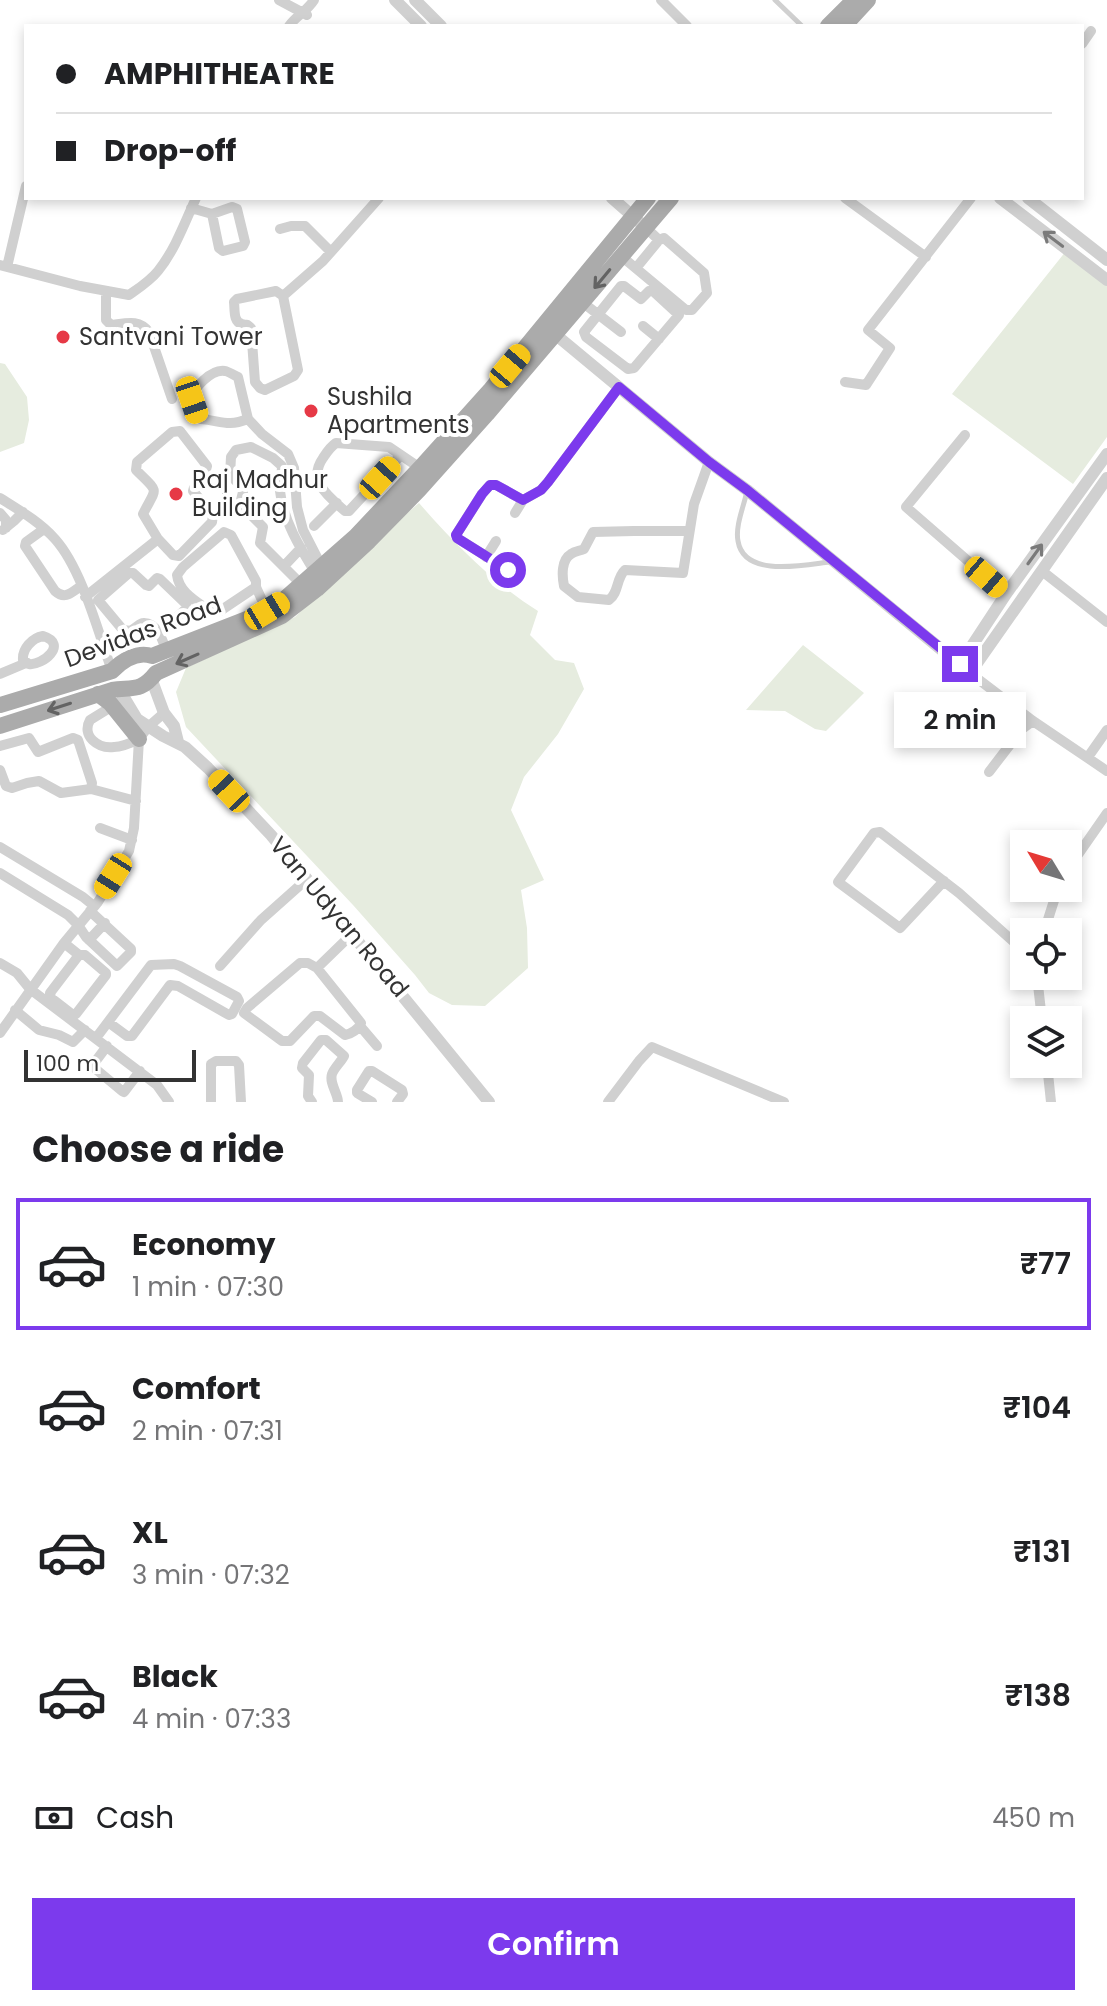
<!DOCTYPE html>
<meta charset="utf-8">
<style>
body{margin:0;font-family:Poppins,sans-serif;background:#f2f2f2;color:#202124;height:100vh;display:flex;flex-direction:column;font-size:30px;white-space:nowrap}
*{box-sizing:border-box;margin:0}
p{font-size:26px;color:#757577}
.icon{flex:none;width:44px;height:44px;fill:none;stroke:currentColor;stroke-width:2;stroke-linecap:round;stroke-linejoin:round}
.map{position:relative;height:1102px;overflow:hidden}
.details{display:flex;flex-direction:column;background:#fff;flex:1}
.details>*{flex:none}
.guide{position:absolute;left:24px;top:24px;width:1060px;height:176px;border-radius:0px;box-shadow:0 4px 12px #0003;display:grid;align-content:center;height:176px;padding:0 32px;background:#fff}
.needle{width:52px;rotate:308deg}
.fabs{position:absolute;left:1010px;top:830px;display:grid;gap:16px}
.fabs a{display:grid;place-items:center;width:72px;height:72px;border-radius:0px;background:#fff;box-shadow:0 4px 12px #0003;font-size:40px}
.scale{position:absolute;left:24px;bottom:20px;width:172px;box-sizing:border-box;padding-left:8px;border:4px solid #333;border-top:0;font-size:22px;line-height:28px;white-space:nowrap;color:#333;-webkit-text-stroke:6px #fff;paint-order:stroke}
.end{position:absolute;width:36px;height:36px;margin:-18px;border:10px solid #7c3aed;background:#fff;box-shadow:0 0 0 4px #fff}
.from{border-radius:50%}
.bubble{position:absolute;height:56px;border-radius:0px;background:#fff;box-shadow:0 4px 12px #0003;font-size:26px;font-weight:600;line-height:56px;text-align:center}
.car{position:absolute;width:24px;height:48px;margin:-24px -12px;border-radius:10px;box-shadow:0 0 6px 2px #0007;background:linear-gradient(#f5c518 24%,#345 0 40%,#f5c518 0 76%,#345 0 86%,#f5c518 0)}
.guide b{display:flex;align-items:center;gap:28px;height:76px;font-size:30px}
.guide b+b{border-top:2px solid #e0e0e0}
.guide i{width:20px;height:20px;background:#202124}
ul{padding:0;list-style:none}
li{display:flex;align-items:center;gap:24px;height:132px;margin:0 16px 12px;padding:0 16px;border:4px solid transparent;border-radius:0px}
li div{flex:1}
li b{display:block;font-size:30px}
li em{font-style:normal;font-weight:600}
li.active{border-color:#7c3aed}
li>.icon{width:72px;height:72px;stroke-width:1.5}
h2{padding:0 32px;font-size:36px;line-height:96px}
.pay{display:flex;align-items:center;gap:20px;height:88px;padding:0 32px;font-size:30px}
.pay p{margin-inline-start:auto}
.button{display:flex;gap:16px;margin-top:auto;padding:16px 32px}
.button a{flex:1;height:92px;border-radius:0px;background:#7c3aed;color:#fff;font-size:32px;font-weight:600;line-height:92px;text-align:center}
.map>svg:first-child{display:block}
</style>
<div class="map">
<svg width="1107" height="1102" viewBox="0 0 1107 1102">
<rect width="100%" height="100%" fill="#fff"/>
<path fill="#e6ecdf" d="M 1066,251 L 1107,282 L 1107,437 L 1073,484 L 952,394 Z
M 0,363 L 5,364 L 27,397 L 29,420 L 24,443 L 0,452 Z
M 419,503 C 454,543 493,583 538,611 L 530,635 L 555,660 L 574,663 L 584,689 L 558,734 L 524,777 L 511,810 L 544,880 L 521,890 L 527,928 L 528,968 L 485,1006 L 452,1005 L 429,993 L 415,975 L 353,905 L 186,727 L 176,692 L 186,668 L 295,617 L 371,544 Z
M 803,645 L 864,693 L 826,731 L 815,729 L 785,711 L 746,710 Z"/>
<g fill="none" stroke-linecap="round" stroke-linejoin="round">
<path stroke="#d0d0d0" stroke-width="5" d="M 775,0 L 802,26
M 747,491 C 744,506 735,526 738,541 C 744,578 804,565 829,562"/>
<path stroke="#d0d0d0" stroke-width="10" d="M 279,0 L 307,15
M 661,0 L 687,26
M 289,26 C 296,16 307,11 314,0
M 1082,44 L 1091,31
M 845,198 L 926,257
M 191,208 L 212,214 L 232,207 L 237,209 L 245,242 L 243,246 L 223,251 L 219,248 L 212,214
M 280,229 L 291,226 L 305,226 L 331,252
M 621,256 L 686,310 L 692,310 L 707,293 L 704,273 L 664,238 L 659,240 L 645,227
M 0,265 L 80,286 L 129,295 C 139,288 150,281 158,271 C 175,250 185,222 196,198
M 7,267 L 26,186
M 636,268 L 659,240
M 621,286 L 624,286 L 641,299 L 649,291 L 653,291 L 679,315 L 634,368 L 628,369 L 586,337 L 584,332 Z
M 106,291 L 106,320 L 111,325 C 127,323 139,319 149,332 L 172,399
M 283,296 L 276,291 L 237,299 L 234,302 C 235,310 233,322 242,324 C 250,326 245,323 251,328 L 255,382 L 260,388 L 265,390 L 294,376 L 298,370 L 283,296 L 323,261 L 379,198
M 582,302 L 621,332
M 643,326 L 659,339
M 845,382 L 866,385 L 890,348 L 868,330 L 971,198
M 248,419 C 227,427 222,421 201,419 C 197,414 193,408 193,401 C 191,388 212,369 225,371 C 227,371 236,376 238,377 L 248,419 L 262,434 L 288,454 L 294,468 L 297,507 L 303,530 L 322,567
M 965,435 L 906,507 L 1006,594
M 401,455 L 349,511 L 345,511 C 328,496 307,481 323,458 C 327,452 330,447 336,443 L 389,447 L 420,468
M 0,498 C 19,510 40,522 55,539 C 82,569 98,632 112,671
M 0,513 L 6,520 L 6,528
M 515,513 L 523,500
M 314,526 L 337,503
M 44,529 L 26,542 L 25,546 L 55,591 C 65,600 71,593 81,586
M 3,530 L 14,521 L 23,512
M 688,531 L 634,531 L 593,532 L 584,549 C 580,551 575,551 571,554 C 561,560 562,576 564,586 L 578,597 L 609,600 C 619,593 616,578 625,570 L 683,573 L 694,504 L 709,462
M 486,557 L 496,541
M 284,566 L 301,548
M 508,570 L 457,538 L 456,535 L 482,494 L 490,485 L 496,485 L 523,500 L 541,490 L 548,482 L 619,387
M 1042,571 L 1107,622
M 301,584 L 260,543 L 263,527 L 240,504 L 243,492 L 242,487 L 230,475 L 231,457 L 236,450 L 251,447 L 273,458 L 282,466 C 282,475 279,483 280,491 C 283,520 300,548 315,572
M 256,587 L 220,611 L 211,612 C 198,602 179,593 177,575 L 183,567 L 224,532 L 231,535 L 256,581 L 256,587 L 267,611
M 85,597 L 158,539 L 173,555 L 179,556 L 212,522 L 213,515 L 193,491 C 195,481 205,477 207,466 L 180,431 L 172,432 L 137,462 L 136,470 C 160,494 157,486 143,514 L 158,539
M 160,633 L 187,608 L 186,604 L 160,579 L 157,578 L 149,586 L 146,585 L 133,573 L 129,573 L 98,600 L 123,630 L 131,631 C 133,629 141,623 143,623 C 157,622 163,641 166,650
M 43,636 C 69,644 42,666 29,664 C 27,663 25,661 23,660 C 22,649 32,638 43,636 Z
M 970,673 L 1033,721 L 1107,771
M 0,674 L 26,663
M 124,699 L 90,720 C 81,736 98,749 114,747 C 122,747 131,743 139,739
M 0,746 L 29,738 L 38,752 L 73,738 L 78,740 L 92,783 L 91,789
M 1088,757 L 1107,730
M 0,770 L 6,786 L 12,788 L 27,783 L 39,781 L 61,793 L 91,789 L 136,801
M 989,772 L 1022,729 L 1033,721
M 100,828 L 132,840
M 0,847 L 83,897 L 94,906
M 1068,869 L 1107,813
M 0,873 L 68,915 L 78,925 L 86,937 L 117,966 L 131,952 L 131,949 L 90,911
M 944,881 L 900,928 L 838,882 L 874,833 L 880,832 L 959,893 L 1024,951
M 1044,932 L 1058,888
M 89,940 L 105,923
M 64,943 L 79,955 L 85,955 L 106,973 L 106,975 L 76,1014 L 73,1015 L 51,998 L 50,993 L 79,955
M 0,963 L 17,973 L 30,989 L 157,1085 L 169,1102
M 220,966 L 261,920 L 307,879
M 317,968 L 361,1023 C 359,1029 351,1034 345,1035 L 320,1016 L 314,1016 L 290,1041 L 282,1041 L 244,1013 L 247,1008 L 300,963 L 308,963 L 317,968 L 352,934
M 1037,976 L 1042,1020
M 15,1010 L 39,1030 L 59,1035 L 73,1042 L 85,1030
M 360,1026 L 377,1046
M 0,1033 L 64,943 L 98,902 L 129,851 L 134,828 L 139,739 L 148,727 L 164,713
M 96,1038 L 151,965 L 174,964 L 180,966 L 237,997 L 239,1001 L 232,1014 L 229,1015 L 178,986 L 170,985 L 132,1036 L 127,1036 L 108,1022
M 107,1046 L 92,1066 L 122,1091 L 124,1092 L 140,1071
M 1047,1064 L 1051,1102
M 211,1102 L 211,1064 L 216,1061 L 236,1061 L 239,1065 L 241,1102
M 312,1102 L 308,1096 L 309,1075 L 302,1068 L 303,1063 L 321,1040 L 326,1040 L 344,1056 C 341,1062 334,1068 332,1074 C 329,1083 338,1094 338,1102
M 372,1102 L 357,1093 L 357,1090 L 369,1071 L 372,1071 L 402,1090 L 403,1094 L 397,1102
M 608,1102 L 639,1061 L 652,1047 L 784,1102"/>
<path stroke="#d0d0d0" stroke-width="12" d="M 395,0 L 421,26
M 415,0 L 441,26
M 612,198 L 645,227
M 1000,198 L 1107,280
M 1028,198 L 1107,260
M 550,330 L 709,462 L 747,490 L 970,673 L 1107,478
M 960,664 L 1006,594 L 1107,454
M 151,678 L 164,713 L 174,726 L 178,742
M 119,689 L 137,719 L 163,736 L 185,747 L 208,768 L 271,835 L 489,1102"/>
<path stroke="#ababab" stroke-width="16" d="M 828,26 L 854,0
M 844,26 L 868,0
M 98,694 L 110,703 L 139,739
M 0,705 L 112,671 C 122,661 137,651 152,656 L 267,611 L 281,602 L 356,536 L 420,468 L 491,389 L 648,198
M 0,726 L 112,690 C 133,687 141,692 156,673 L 282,616 L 317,589 L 369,541 L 419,490 L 487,414 L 671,198"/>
</g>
<defs><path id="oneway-shaft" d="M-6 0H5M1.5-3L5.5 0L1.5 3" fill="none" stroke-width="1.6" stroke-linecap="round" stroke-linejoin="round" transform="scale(2)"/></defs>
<g stroke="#7a7a7a">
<use href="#oneway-shaft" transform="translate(1053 239) rotate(-143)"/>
<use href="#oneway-shaft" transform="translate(1035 554) rotate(-54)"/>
</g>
<g stroke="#636363">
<use href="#oneway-shaft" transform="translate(602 279) rotate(130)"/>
<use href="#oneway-shaft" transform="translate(187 659) rotate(156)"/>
<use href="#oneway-shaft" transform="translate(59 707) rotate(162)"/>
</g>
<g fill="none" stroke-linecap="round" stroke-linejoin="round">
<path stroke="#7c3aed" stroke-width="10" d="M 508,570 L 457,538 L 456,535 L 482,494 L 490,485 L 496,485 L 523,500 L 541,490 L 548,482 L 619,387 L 709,462 L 747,490 L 960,664"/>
</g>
<g fill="#e63946" stroke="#fff" stroke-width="3">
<circle cx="63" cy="337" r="8"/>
<circle cx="311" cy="411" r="8"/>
<circle cx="176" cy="494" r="8"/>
</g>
<g text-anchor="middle" stroke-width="8" stroke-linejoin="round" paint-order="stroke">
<g font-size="24" fill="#333" stroke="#fff" text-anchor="start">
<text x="79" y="345">Santvani Tower</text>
<text x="327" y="405">Sushila<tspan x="327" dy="28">Apartments</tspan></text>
<text x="192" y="488">Raj Madhur<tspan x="192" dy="28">Building</tspan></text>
</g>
<g font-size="24" fill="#333" stroke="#fff">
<text transform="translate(143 632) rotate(-20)" y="8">Devidas Road</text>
<text transform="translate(339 917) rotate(50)" y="8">Van Udyan Road</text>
</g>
</g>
</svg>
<div class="fabs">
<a><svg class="needle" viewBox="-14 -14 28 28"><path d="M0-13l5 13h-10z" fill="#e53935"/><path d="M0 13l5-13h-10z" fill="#757577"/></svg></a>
<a><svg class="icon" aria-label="locate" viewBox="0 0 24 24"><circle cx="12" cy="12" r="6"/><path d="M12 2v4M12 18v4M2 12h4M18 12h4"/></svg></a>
<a><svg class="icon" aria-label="layers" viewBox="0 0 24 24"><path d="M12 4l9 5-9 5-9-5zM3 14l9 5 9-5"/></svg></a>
</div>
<div class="scale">100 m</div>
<i class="end from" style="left:508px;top:570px"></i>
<i class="end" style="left:960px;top:664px"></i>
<div class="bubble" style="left:894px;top:692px;width:132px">2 min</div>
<i class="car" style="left:510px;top:366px;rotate:40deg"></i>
<i class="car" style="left:192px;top:400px;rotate:161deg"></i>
<i class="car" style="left:380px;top:478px;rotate:42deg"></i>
<i class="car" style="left:986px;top:577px;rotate:131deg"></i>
<i class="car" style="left:267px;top:611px;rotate:59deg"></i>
<i class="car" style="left:229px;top:791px;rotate:317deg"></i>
<i class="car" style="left:113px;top:876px;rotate:212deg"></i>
<div class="guide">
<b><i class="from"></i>AMPHITHEATRE</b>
<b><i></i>Drop-off</b>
</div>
</div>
<section class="details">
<h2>Choose a ride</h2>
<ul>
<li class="active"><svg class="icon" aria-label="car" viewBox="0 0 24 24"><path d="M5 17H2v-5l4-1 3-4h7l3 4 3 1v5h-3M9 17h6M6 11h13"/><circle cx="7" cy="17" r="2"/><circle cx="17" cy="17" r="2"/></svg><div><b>Economy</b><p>1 min · 07:30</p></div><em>₹77</em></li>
<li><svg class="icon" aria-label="car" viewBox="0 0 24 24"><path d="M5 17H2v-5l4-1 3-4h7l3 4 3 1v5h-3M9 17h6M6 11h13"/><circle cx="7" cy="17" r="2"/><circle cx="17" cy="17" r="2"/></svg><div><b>Comfort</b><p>2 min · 07:31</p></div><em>₹104</em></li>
<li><svg class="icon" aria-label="car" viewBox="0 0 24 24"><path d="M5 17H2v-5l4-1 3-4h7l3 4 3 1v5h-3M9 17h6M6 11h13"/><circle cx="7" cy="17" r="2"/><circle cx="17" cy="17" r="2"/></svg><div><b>XL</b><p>3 min · 07:32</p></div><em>₹131</em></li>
<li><svg class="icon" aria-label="car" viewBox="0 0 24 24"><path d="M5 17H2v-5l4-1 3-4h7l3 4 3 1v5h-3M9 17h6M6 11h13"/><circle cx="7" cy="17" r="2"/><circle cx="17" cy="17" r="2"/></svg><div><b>Black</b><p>4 min · 07:33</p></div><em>₹138</em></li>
</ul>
<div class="pay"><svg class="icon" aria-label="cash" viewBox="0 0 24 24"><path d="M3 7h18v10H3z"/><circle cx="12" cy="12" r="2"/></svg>Cash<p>450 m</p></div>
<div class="button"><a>Confirm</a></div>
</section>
